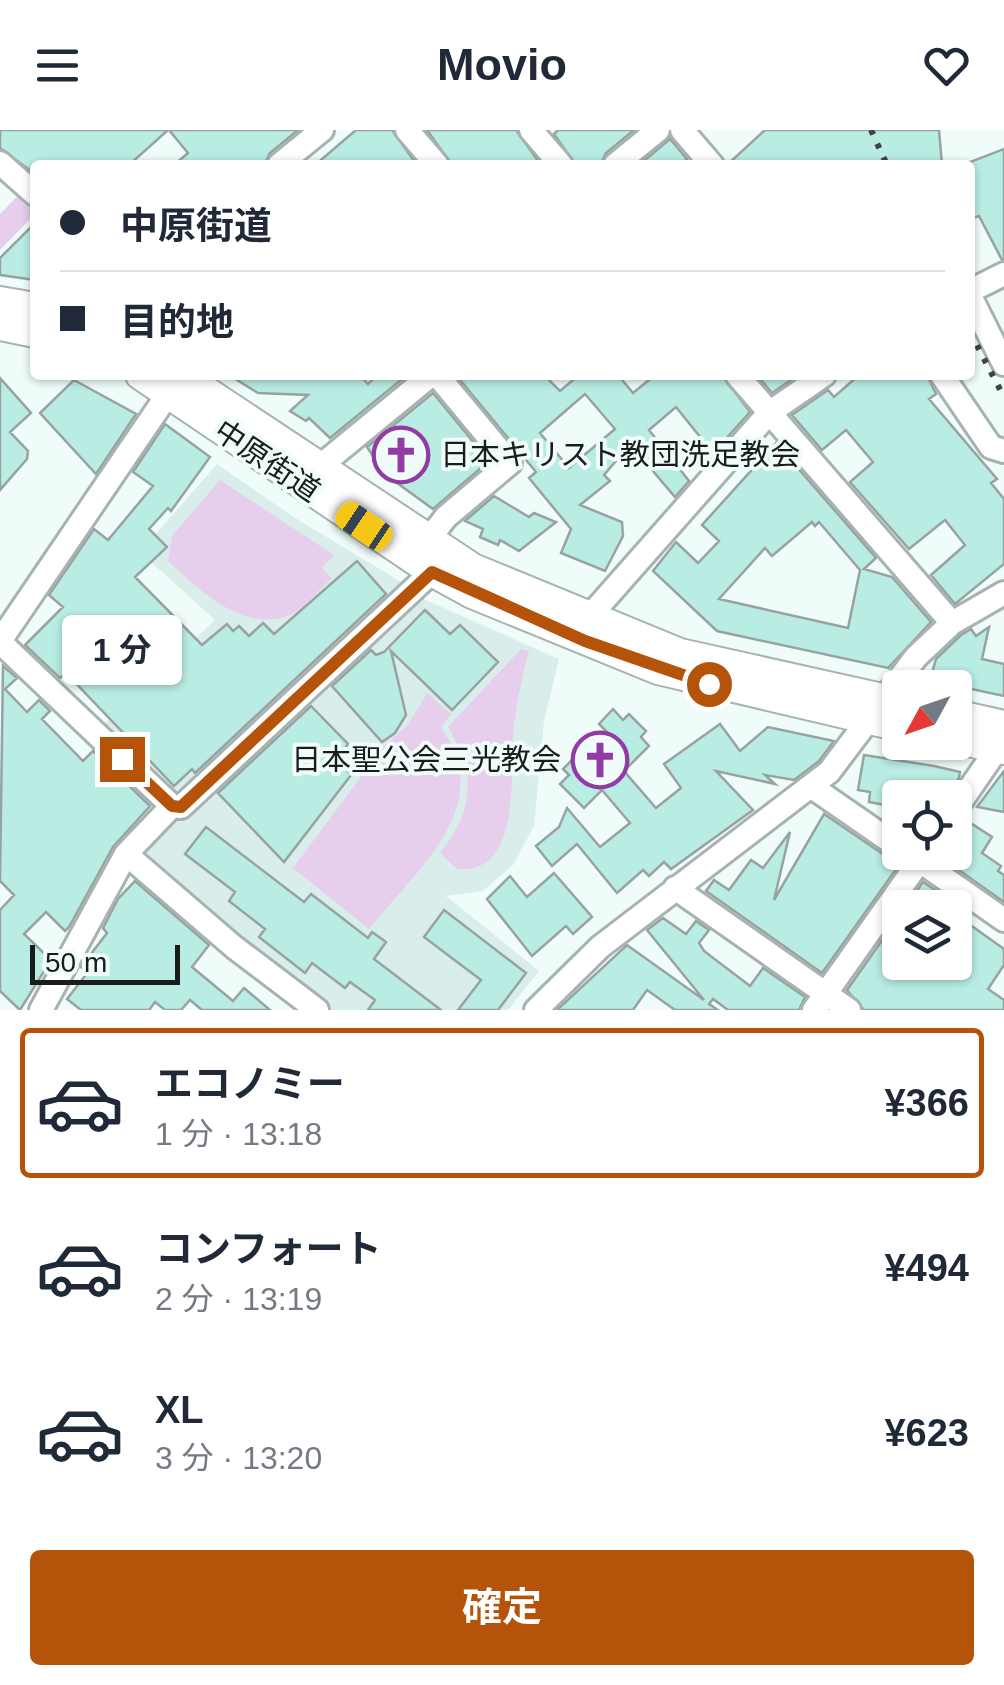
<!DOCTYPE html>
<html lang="ja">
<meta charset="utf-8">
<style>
body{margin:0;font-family:Helvetica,"Noto Sans JP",sans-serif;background:#f2f2f3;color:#1f2937;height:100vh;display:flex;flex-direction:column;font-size:38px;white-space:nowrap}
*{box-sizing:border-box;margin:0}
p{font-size:32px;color:#747a83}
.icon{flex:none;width:55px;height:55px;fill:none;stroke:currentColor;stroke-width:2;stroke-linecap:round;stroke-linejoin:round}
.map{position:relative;height:880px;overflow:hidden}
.sheet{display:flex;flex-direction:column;background:#fff;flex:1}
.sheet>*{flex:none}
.top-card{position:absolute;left:30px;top:30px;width:945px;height:220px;border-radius:10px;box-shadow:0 2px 8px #0004;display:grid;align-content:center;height:220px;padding:0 30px;background:#fff}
.needle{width:65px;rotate:230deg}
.controls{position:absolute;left:882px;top:540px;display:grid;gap:20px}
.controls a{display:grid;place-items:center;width:90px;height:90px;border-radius:10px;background:#fff;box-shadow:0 2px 8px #0004;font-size:50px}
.scale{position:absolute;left:30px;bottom:25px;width:150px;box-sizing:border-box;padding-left:10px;border:5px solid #181d1c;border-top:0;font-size:28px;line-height:35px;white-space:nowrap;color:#181d1c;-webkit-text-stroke:8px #effcf9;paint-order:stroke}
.end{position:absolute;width:45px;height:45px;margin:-22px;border:12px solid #b45309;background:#fff;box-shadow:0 0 0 5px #fff}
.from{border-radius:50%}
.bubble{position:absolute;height:70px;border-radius:10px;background:#fff;box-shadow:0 2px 8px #0004;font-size:32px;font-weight:700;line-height:70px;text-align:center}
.car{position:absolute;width:30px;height:60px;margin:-30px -15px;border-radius:12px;box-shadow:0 0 8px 2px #0007;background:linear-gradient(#f5c518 24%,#345 0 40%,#f5c518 0 76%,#345 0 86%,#f5c518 0)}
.top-card b{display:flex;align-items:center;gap:35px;height:95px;font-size:38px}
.top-card b+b{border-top:2px solid #e0e1e3}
.top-card i{width:25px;height:25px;background:#1f2937}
ul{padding:18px 0 0;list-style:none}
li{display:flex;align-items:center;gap:30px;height:150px;margin:0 20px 15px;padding:0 10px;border:5px solid transparent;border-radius:10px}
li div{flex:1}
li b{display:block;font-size:38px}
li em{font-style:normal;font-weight:700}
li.selected{border-color:#b45309}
li>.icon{width:90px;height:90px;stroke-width:1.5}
.action{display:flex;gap:20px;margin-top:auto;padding:20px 30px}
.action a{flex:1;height:115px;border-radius:10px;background:#b45309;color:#fff;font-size:40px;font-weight:700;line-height:115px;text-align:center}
header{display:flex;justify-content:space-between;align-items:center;height:130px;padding:0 30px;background:#fff;font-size:45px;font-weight:700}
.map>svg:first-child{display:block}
</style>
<header><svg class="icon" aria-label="menu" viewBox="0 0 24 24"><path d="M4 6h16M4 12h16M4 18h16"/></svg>Movio<svg class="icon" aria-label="heart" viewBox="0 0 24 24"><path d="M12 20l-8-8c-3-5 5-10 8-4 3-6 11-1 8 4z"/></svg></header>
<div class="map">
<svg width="1004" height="880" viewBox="0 0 1004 880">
<rect width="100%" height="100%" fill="#effcf9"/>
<path fill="#d9eeea" d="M 217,334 L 292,386 L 408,456 L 192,659 L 174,668 L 98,600 L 215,490 L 140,422 Z
M 419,467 L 559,529 L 544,591 L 534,696 L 513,735 L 483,761 L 446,766 L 539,841 L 508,880 L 331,880 L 252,822 L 137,721 L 174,681 L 182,688 Z"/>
<path fill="#e6ceec" d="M 35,48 L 35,84 L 0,120 L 0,84 Z
M 220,350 L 334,425 L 322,438 L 332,448 C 320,459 304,479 290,485 C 244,504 199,460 168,431 L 172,406 Z
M 521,519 L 529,521 C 522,547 515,579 513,606 C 510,645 522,745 457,739 L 440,723 C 475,678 476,647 448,597 Z
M 427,563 L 451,584 L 441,597 C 498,676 417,739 369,799 L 293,738 L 384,616 L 408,595 Z"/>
<path fill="#b9ede4" stroke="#98a3a1" stroke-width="2.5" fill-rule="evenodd" d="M 0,0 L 168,0 L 129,35 L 35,35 L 35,44 L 0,18 Z
M 169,0 L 298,0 L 270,23 L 264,35 L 174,35 L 188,23 Z
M 356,0 L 392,0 L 417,35 L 315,35 Z
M 427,0 L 516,0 L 541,35 L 452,35 Z
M 558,0 L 634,0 L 606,23 L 600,35 L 576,35 L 554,4 Z
M 765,0 L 939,0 L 942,35 L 727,35 Z
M 670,9 L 687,29 L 679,35 L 639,35 Z
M 1004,19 L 1004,129 L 1002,130 L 979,86 L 970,89 L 970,32 Z
M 35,93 L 35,150 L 0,145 L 0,128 Z
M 229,245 L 360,245 L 368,254 L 377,245 L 407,245 L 330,308 L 309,288 L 306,291 L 290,281 L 308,265 L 258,263 Z
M 456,245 L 544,245 L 560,261 L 579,245 L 618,245 L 633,263 L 655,245 L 722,245 L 750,282 L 713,323 L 676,277 L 649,300 L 689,351 L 675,367 L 641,327 L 632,333 L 622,324 L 604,345 L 610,351 L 580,375 L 622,392 L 623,406 L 605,441 L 561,423 L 571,399 L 529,348 L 536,342 ZM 585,264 L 615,299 L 569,338 L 540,303 Z
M 757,245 L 798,245 L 772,263 Z
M 859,245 L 927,245 L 936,264 L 929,269 L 997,349 L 991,353 L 1004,369 L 1004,434 L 955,474 L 931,445 L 965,415 L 945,390 L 909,419 L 850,352 L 873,332 L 846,300 L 822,320 L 792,285 L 828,260 L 834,267 Z
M 0,248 L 31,283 L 10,302 L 28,321 L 27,329 L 0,360 Z
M 74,250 L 136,284 L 96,344 L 40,283 Z
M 433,263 L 489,331 L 433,379 L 386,345 L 367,317 Z
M 165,294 L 210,327 L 171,381 L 168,378 L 149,399 L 167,417 L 135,447 L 202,515 L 227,494 L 233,501 L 239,496 L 249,506 L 263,493 L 274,504 L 357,431 L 386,464 L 195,643 L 192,639 L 174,656 L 66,543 L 60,548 L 25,515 L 63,477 L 49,465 L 94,399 L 108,410 L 153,356 L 133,342 Z
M 776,313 L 876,428 L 864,439 L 892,447 L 931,492 L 888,538 L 717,501 L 653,441 L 676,412 L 698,433 L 719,411 L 702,395 ZM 812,392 L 815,396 L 819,392 L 860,440 L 848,498 L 719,469 L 765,418 L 772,426 Z
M 494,366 L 529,387 L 534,383 L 556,392 L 519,421 L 500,410 L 498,415 L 480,407 L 483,399 L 465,391 Z
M 425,480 L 450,504 L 460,495 L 498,532 L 452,580 L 391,521 L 406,585 L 395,603 L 382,612 L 332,556 L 371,520 L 376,525 L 384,522 Z
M 989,497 L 982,529 L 1004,534 L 1004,566 L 930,550 L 936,529 L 961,505 L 971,499 L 976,506 Z
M 3,536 L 17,548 L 5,559 L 27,582 L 39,570 L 50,581 L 42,589 L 83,631 L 93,621 L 150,676 L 113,717 L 69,797 L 65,801 L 46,782 L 24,804 L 51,830 L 20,880 L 0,861 L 0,780 L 14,765 L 0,751 Z
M 311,576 L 348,614 L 337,630 L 351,645 L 284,732 L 218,663 Z
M 613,579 L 623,590 L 629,584 L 646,601 L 641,607 L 649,616 L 624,641 L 656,678 L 681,658 L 664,634 L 720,594 L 740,621 L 768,597 L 834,611 L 819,631 L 794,650 L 765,645 L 775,654 L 716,641 L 753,680 L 671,739 L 664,732 L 649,746 L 643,740 L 617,763 L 577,714 L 552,736 L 536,716 L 559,697 L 567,678 L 600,717 L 630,693 L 602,660 L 584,678 L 560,654 L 569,645 L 563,639 L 576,626 L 583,632 L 610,605 L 599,594 Z
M 864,625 L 934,636 L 960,642 L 959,648 L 945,668 L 900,668 L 900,678 L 869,672 L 870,662 L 858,660 Z
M 1004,641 L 1004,682 L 977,677 Z
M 824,684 L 899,735 L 822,843 L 706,761 L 714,750 L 729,760 L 751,730 L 763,738 L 790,702 L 774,770 Z
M 966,690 L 992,707 L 982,723 L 1001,736 L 998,741 L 1004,745 L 1004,772 L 942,728 L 946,722 L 955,722 L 955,704 Z
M 206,697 L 304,772 L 311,764 L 368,808 L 372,802 L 386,812 L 374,829 L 441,880 L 368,880 L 375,870 L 350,852 L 345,858 L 312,833 L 305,843 L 259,807 L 265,799 L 229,771 L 235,762 L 185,724 Z
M 554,743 L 592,787 L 573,804 L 566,796 L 532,826 L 487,769 L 510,746 L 527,767 Z
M 135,751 L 209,815 L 192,837 L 233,871 L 244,858 L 270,880 L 202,880 L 190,870 L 181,880 L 165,880 L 155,872 L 149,880 L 81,880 L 67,869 L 88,842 L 81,837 L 107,803 L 103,798 L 118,769 Z
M 923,752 L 947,768 L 940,778 L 905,778 Z
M 444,780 L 526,843 L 498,880 L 458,880 L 481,850 L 424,807 Z
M 955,784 L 1004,819 L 1004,835 L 988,859 L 1004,870 L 1004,880 L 864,880 L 847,860 L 900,785 L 900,832 L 955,832 Z
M 663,788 L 686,804 L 696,791 L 709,800 L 699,813 L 704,821 L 750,856 L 763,838 L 805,867 L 799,880 L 728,880 L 713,869 L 709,874 L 718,880 L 675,880 L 647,860 L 633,880 L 557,880 L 627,815 L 704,870 L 647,800 Z"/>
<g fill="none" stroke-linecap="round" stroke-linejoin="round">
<g stroke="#a7b3b0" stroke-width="28">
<path id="minor" d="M 407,0 L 437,35
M 531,0 L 561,35
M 682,0 L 712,35
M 0,33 L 35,64
M 279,35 L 322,0
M 615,35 L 658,0
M 970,161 L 1004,144
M 970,166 L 1004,234
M 737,245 L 952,493
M 942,245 L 991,317 L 1004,321
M 319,337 L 431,245
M 428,410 L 446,387 L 510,333 L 437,245
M 589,487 L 769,283 L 824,245
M 0,511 L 168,264
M 0,512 L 172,676
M 812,657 L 900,718
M 955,680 L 997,619
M 907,722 L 1004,790
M 126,724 L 234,817 L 317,880
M 675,758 L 849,880
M 41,880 L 126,724 L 172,676 L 181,677 L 432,442
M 536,880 L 600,817 L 829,642 L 916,527 L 952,493 L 1004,463
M 814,880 L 926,722"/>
</g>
<g stroke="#a7b3b0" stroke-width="32">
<path id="major" d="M 0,171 L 35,177
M 0,196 L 35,203
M 140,245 L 432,442 L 472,464 L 658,540 L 900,597
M 182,245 L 473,438 L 680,523 L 900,572
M 955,584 L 1004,595
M 955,609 L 1004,620"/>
</g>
<use href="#minor" stroke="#fff" stroke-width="22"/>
<use href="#major" stroke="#fff" stroke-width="28"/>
<path stroke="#3d4442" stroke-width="6" stroke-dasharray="5 10" stroke-linecap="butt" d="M 871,0 L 887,35
M 970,202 L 1004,267"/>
</g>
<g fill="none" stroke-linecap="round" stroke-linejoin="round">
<path stroke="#b45309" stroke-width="12" d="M 122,629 L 172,676 L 181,677 L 432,442 L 585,511 L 709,554"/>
</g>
<defs>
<g id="church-ring" transform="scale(2.875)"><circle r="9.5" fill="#effcf9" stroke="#923aa6" stroke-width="1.5"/><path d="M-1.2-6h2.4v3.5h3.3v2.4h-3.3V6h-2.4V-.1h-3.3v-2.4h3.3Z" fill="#923aa6"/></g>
</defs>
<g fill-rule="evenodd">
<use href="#church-ring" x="401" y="325"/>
<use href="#church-ring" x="600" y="630"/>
</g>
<g text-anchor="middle" stroke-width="8" stroke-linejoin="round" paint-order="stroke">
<g font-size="30" fill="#181d1c" stroke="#effcf9" text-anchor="start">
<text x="440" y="335">日本キリスト教団洗足教会</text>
<text x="561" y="640" text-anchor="end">日本聖公会三光教会</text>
</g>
<g font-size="30" fill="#181d1c" stroke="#effcf9">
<text transform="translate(267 331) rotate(34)" y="10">中原街道</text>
</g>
</g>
</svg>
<div class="controls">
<a><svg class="needle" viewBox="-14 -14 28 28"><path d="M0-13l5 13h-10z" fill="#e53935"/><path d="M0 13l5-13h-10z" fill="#747a83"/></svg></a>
<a><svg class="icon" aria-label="locate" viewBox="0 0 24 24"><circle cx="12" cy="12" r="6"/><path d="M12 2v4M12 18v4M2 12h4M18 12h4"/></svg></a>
<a><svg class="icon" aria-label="layers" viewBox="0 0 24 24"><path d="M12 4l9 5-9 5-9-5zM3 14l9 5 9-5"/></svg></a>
</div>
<div class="scale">50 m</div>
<i class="end from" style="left:709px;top:554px"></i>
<i class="end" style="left:122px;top:629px"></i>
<div class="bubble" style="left:62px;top:485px;width:120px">1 分</div>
<i class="car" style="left:364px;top:396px;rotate:304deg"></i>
<div class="top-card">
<b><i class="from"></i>中原街道</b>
<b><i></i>目的地</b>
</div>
</div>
<section class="sheet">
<ul>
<li class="selected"><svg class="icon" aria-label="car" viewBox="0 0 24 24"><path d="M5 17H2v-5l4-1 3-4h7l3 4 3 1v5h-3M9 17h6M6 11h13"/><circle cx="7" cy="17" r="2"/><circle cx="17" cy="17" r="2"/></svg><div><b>エコノミー</b><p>1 分 · 13:18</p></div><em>¥366</em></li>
<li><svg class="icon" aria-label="car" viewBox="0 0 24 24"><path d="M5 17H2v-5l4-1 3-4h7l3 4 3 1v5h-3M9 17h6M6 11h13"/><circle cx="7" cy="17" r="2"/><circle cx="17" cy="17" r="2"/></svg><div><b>コンフォート</b><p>2 分 · 13:19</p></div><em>¥494</em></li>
<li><svg class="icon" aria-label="car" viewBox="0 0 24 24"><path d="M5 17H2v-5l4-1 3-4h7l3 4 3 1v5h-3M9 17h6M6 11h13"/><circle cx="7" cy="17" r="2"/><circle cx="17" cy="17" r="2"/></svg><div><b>XL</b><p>3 分 · 13:20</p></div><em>¥623</em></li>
</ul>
<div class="action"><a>確定</a></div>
</section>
